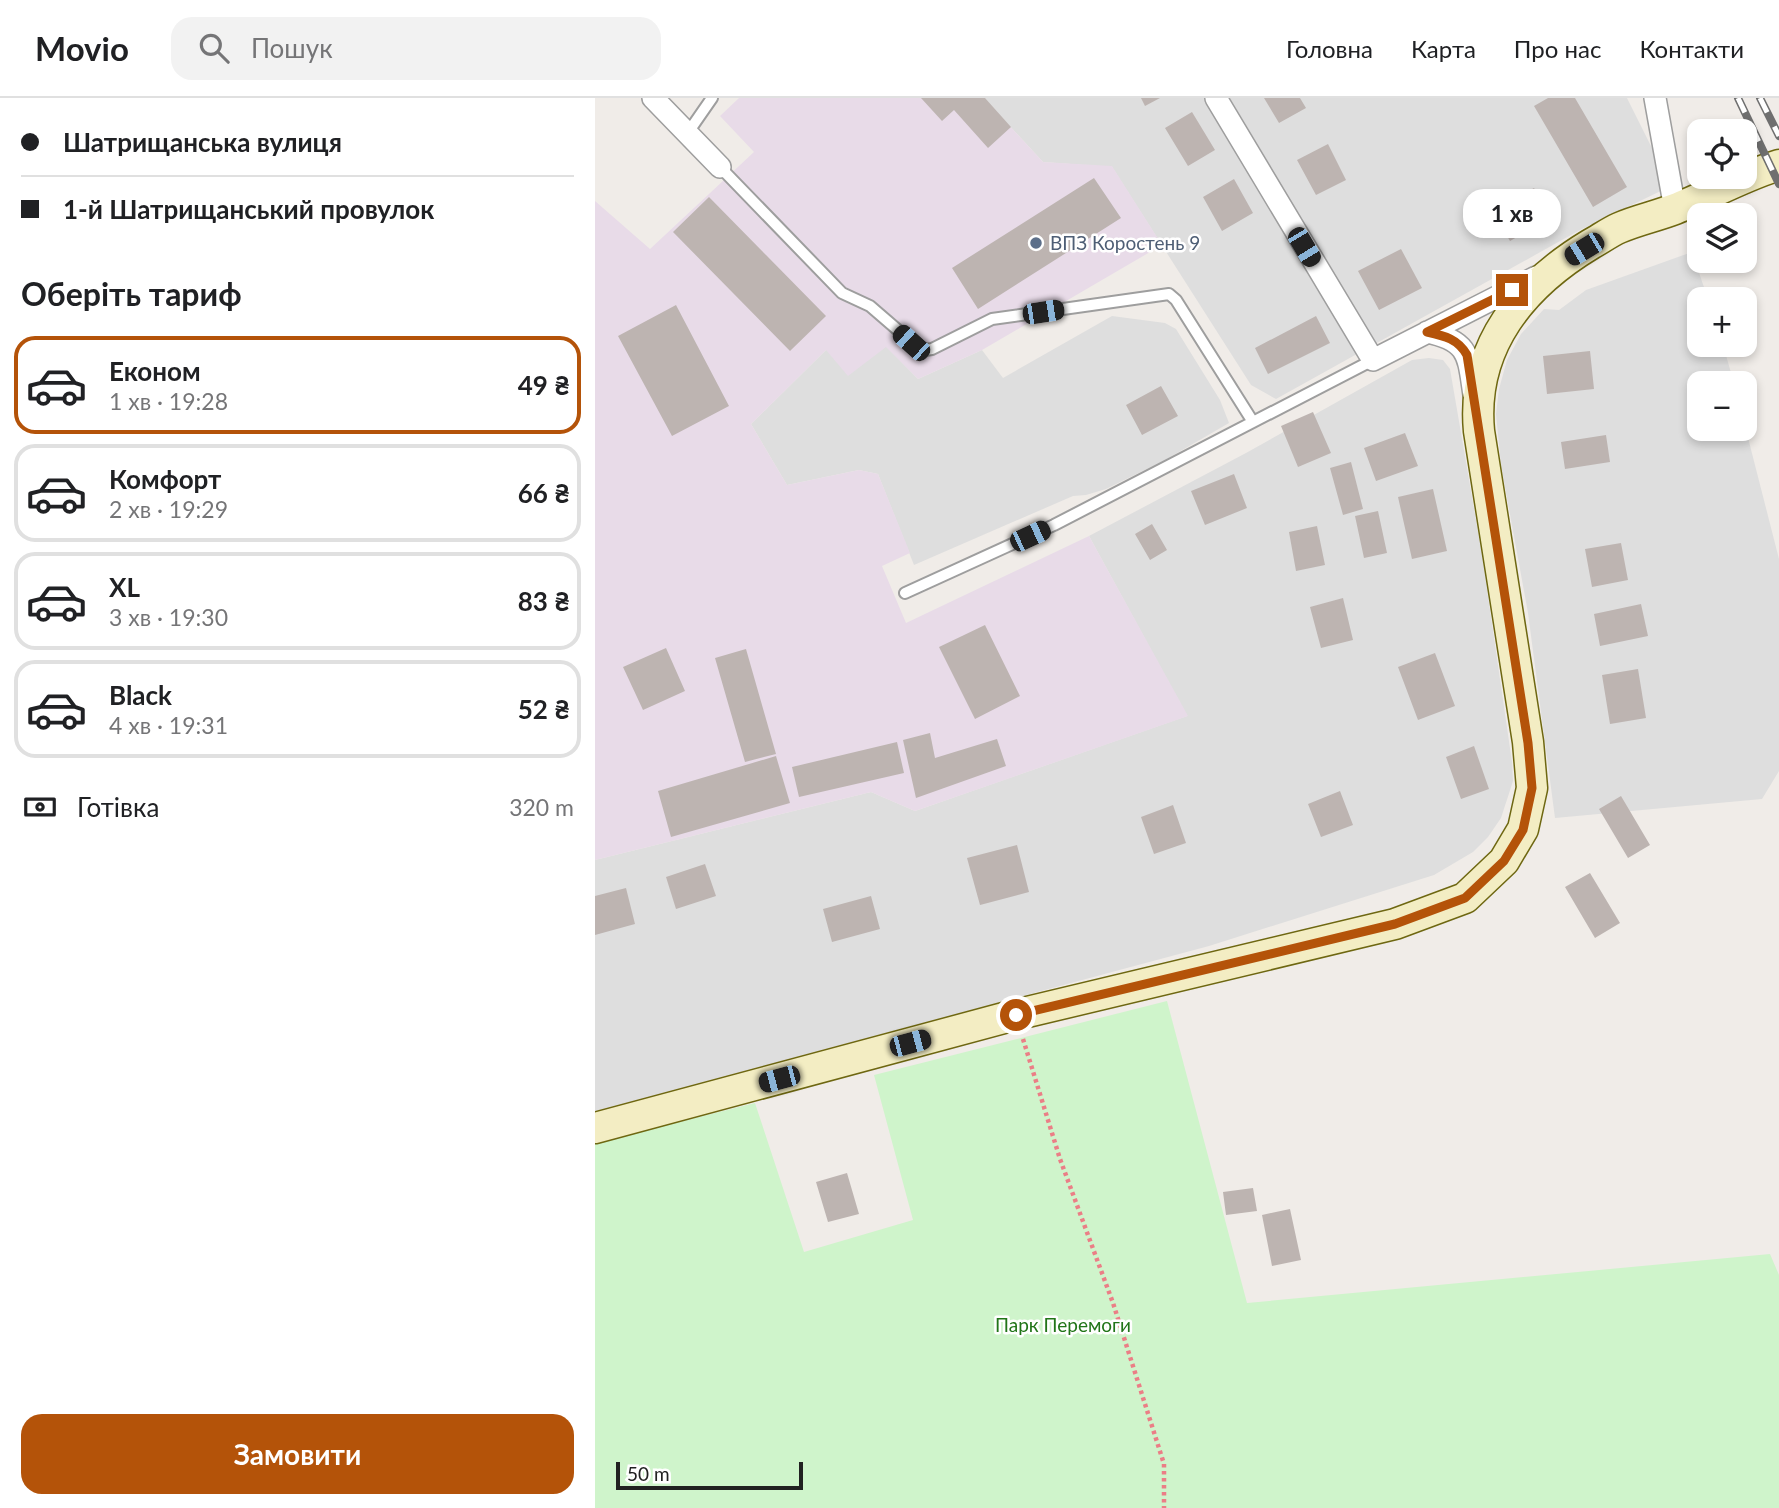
<!DOCTYPE html>
<html lang="uk">
<meta charset="utf-8">
<style>
body{margin:0;font-family:Lato,sans-serif;background:#f2f2f2;color:#202124;height:100vh;display:flex;flex-direction:column;font-size:26px;white-space:nowrap}
*{box-sizing:border-box;margin:0}
p{font-size:23px;color:#757577}
.icon{flex:none;width:38px;height:38px;fill:none;stroke:currentColor;stroke-width:2;stroke-linecap:round;stroke-linejoin:round}
.map{position:relative;flex:1;overflow:hidden}
.side{display:flex;flex-direction:column;background:#fff;width:595px}
.side>*{flex:none}
.banner{display:grid;align-content:center;height:154px;padding:0 21px;background:#fff}
.buttons{position:absolute;left:1092px;top:21px;display:grid;gap:14px}
.buttons a{display:grid;place-items:center;width:70px;height:70px;border-radius:14px;background:#fff;box-shadow:0 4px 10px #0003;font-size:35px}
.scale{position:absolute;left:21px;bottom:18px;width:187px;box-sizing:border-box;padding-left:7px;border:4px solid #212121;border-top:0;font-size:19px;line-height:24px;white-space:nowrap;color:#212121;-webkit-text-stroke:5px #fff;paint-order:stroke}
.end{position:absolute;width:32px;height:32px;margin:-16px;border:9px solid #b45309;background:#fff;box-shadow:0 0 0 4px #fff}
.from{border-radius:50%}
.bubble{position:absolute;height:49px;border-radius:21px;background:#fff;box-shadow:0 4px 10px #0003;font-size:23px;font-weight:700;line-height:49px;text-align:center}
.car{position:absolute;width:21px;height:42px;margin:-21px -10px;border-radius:9px;box-shadow:0 0 5px 2px #0007;background:linear-gradient(#222 24%,#8ab4d8 0 40%,#222 0 76%,#8ab4d8 0 86%,#222 0)}
.banner b{display:flex;align-items:center;gap:24px;height:66px;font-size:26px}
.banner b+b{border-top:2px solid #e0e0e0}
.banner i{width:18px;height:18px;background:#202124}
ul{padding:0;list-style:none}
li{display:flex;align-items:center;gap:21px;height:98px;margin:0 14px 10px;padding:0 7px;border:4px solid #e0e0e0;border-radius:21px}
li div{flex:1}
li b{display:block;font-size:26px}
li em{font-style:normal;font-weight:700}
li.current{border-color:#b45309}
li>.icon{width:63px;height:63px;stroke-width:1.5}
h2{padding:0 21px;font-size:32px;line-height:84px}
.pay{display:flex;align-items:center;gap:18px;height:77px;padding:0 21px;font-size:26px}
.pay p{margin-inline-start:auto}
.primary-button{display:flex;gap:14px;margin-top:auto;padding:14px 21px}
.primary-button a{flex:1;height:80px;border-radius:21px;background:#b45309;color:#fff;font-size:28px;font-weight:700;line-height:80px;text-align:center}
header{display:flex;align-items:center;gap:42px;box-sizing:border-box;height:98px;padding:0 35px;background:#fff;border-bottom:2px solid #e0e0e0}
header strong{font-size:33px}
nav{display:flex;gap:38px;margin-inline-start:auto;font-size:24px}
.search{width:490px;height:63px;background:#f2f2f2;display:flex;align-items:center;gap:18px;box-sizing:border-box;padding:0 24px;border-radius:21px;color:#757577;font-size:26px}
main{display:flex;flex:1;min-height:0}
.map>svg:first-child{display:block}
</style>
<header>
<strong>Movio</strong>
<div class="search"><svg class="icon" aria-label="search" viewBox="0 0 24 24"><circle cx="10" cy="10" r="6"/><path d="M15 15l6 6"/></svg>Пошук</div>
<nav><a>Головна</a><a>Карта</a><a>Про нас</a><a>Контакти</a></nav>
</header>
<main>
<section class="side">
<div class="banner">
<b><i class="from"></i>Шатрищанська вулиця</b>
<b><i></i>1-й Шатрищанський провулок</b>
</div>
<h2>Оберіть тариф</h2>
<ul>
<li class="current"><svg class="icon" aria-label="car" viewBox="0 0 24 24"><path d="M5 17H2v-5l4-1 3-4h7l3 4 3 1v5h-3M9 17h6M6 11h13"/><circle cx="7" cy="17" r="2"/><circle cx="17" cy="17" r="2"/></svg><div><b>Економ</b><p>1 хв · 19:28</p></div><em>49 ₴</em></li>
<li><svg class="icon" aria-label="car" viewBox="0 0 24 24"><path d="M5 17H2v-5l4-1 3-4h7l3 4 3 1v5h-3M9 17h6M6 11h13"/><circle cx="7" cy="17" r="2"/><circle cx="17" cy="17" r="2"/></svg><div><b>Комфорт</b><p>2 хв · 19:29</p></div><em>66 ₴</em></li>
<li><svg class="icon" aria-label="car" viewBox="0 0 24 24"><path d="M5 17H2v-5l4-1 3-4h7l3 4 3 1v5h-3M9 17h6M6 11h13"/><circle cx="7" cy="17" r="2"/><circle cx="17" cy="17" r="2"/></svg><div><b>XL</b><p>3 хв · 19:30</p></div><em>83 ₴</em></li>
<li><svg class="icon" aria-label="car" viewBox="0 0 24 24"><path d="M5 17H2v-5l4-1 3-4h7l3 4 3 1v5h-3M9 17h6M6 11h13"/><circle cx="7" cy="17" r="2"/><circle cx="17" cy="17" r="2"/></svg><div><b>Black</b><p>4 хв · 19:31</p></div><em>52 ₴</em></li>
</ul>
<div class="pay"><svg class="icon" aria-label="cash" viewBox="0 0 24 24"><path d="M3 7h18v10H3z"/><circle cx="12" cy="12" r="2"/></svg>Готівка<p>320 m</p></div>
<div class="primary-button"><a>Замовити</a></div>
</section>
<div class="map">
<svg width="1184" height="1410" viewBox="0 0 1184 1410">
<rect width="100%" height="100%" fill="#f0ece8"/>
<path fill="#dedede" d="M 389,0 L 1032,0 L 1076,88 L 985,132 L 681,301 L 656,287 L 517,69 L 448,64 Z
M 1097,154 L 1113,201 L 1104,201 L 1104,247 L 1128,247 L 1139,285 L 1104,285 L 1104,331 L 1150,331 L 1150,328 L 1184,461 L 1184,673 L 1167,701 L 960,720 L 933,515 L 906,367 L 901,316 L 904,291 L 912,262 L 926,236 L 949,211 L 964,212 L 991,192 Z
M 517,218 L 570,225 L 581,231 L 625,302 L 634,325 L 570,362 L 511,391 L 491,397 L 478,398 L 319,467 L 283,376 L 264,372 L 192,387 L 156,326 L 231,252 L 291,248 L 323,281 L 387,252 L 408,280 Z
M 834,260 L 848,262 L 855,271 L 887,457 L 917,664 L 918,683 L 906,720 L 893,739 L 878,754 L 839,777 L 614,848 L 0,1013 L 0,762 L 276,694 L 320,713 L 592,618 L 494,438 L 651,355 L 817,262 Z"/>
<path fill="#e8dbe8" d="M 144,0 L 389,0 L 448,64 L 517,68 L 567,147 L 387,252 L 323,281 L 291,249 L 253,278 L 231,252 L 156,326 L 192,387 L 264,372 L 283,376 L 315,455 L 287,468 L 311,525 L 494,438 L 593,618 L 320,713 L 276,694 L 0,762 L 0,103 L 55,151 L 159,54 L 125,18 Z"/>
<path fill="#cff4cb" d="M 572,903 L 652,1205 L 1175,1156 L 1184,1177 L 1184,1410 L 0,1410 L 0,1045 L 160,1005 L 209,1154 L 318,1122 L 279,977 Z"/>
<path fill="#bdb4b1" d="M 326,0 L 390,0 L 416,29 L 393,50 L 359,12 L 347,23 Z
M 546,0 L 565,0 L 550,8 Z
M 669,0 L 705,0 L 711,10 L 684,25 Z
M 953,0 L 980,0 L 1032,89 L 998,109 L 939,8 Z
M 597,14 L 620,52 L 593,68 L 570,30 Z
M 733,46 L 751,82 L 721,97 L 702,62 Z
M 499,80 L 526,120 L 383,211 L 357,170 Z
M 639,81 L 658,115 L 627,133 L 608,99 Z
M 939,90 L 957,119 L 915,143 L 898,114 Z
M 114,99 L 231,218 L 195,253 L 78,134 Z
M 806,151 L 827,190 L 784,212 L 763,173 Z
M 81,207 L 134,308 L 77,338 L 23,238 Z
M 721,218 L 735,245 L 673,276 L 660,250 Z
M 995,253 L 999,291 L 952,296 L 948,258 Z
M 566,288 L 583,318 L 547,337 L 531,307 Z
M 718,314 L 736,355 L 703,369 L 686,328 Z
M 810,335 L 823,368 L 781,383 L 769,350 Z
M 1011,337 L 1015,364 L 970,371 L 966,344 Z
M 756,364 L 768,411 L 748,417 L 735,370 Z
M 639,376 L 652,410 L 610,427 L 596,393 Z
M 838,391 L 852,453 L 817,461 L 803,399 Z
M 783,413 L 792,455 L 769,460 L 760,418 Z
M 557,426 L 572,452 L 555,462 L 540,436 Z
M 722,428 L 730,467 L 701,473 L 694,434 Z
M 1026,445 L 1033,482 L 997,489 L 990,451 Z
M 748,500 L 758,542 L 726,550 L 715,509 Z
M 1046,506 L 1053,538 L 1005,548 L 999,516 Z
M 390,527 L 425,598 L 380,621 L 344,549 Z
M 71,550 L 90,593 L 48,612 L 28,569 Z
M 151,551 L 181,656 L 150,664 L 120,560 Z
M 840,555 L 860,608 L 823,622 L 803,569 Z
M 1043,571 L 1051,620 L 1015,626 L 1007,577 Z
M 335,635 L 340,660 L 402,641 L 411,668 L 321,700 L 308,642 Z
M 302,644 L 309,675 L 204,699 L 197,669 Z
M 879,648 L 894,691 L 866,701 L 851,659 Z
M 181,658 L 195,705 L 76,739 L 63,693 Z
M 745,693 L 758,727 L 726,739 L 713,706 Z
M 1026,698 L 1055,747 L 1033,760 L 1004,711 Z
M 578,707 L 591,745 L 559,756 L 546,719 Z
M 422,747 L 434,794 L 385,807 L 372,760 Z
M 110,766 L 121,798 L 81,811 L 71,779 Z
M 995,775 L 1025,825 L 1000,840 L 970,789 Z
M 31,790 L 40,826 L 0,837 L 0,798 Z
M 276,798 L 285,831 L 237,844 L 228,811 Z
M 252,1075 L 264,1116 L 233,1124 L 221,1084 Z
M 658,1090 L 662,1113 L 631,1117 L 628,1094 Z
M 695,1111 L 706,1162 L 677,1168 L 667,1117 Z"/>
<g fill="none" stroke-linecap="round" stroke-linejoin="round">
<g stroke="#9e9e9e" stroke-width="14">
<path id="lane" d="M 92,36 L 117,0
M 125,69 L 247,195 L 275,208 L 319,246 L 330,252 L 337,251 L 397,221 L 574,196 L 581,202 L 658,324
M 310,495 L 459,427 L 778,262"/>
</g>
<g stroke="#9e9e9e" stroke-width="24">
<path id="street" d="M 58,0 L 125,69
M 621,0 L 778,262 L 941,179
M 1060,0 L 1080,111
M 832,234 C 875,243 873,258 879,297"/>
</g>
<g stroke="#6e6711" stroke-width="33">
<path id="secondary" d="M 0,1030 L 420,917 L 800,826 L 870,800 L 909,763 L 928,731 L 937,690 L 933,644 L 884,333 C 876,248 928,187 996,146 C 1005,141 1015,134 1024,130 C 1042,122 1062,118 1080,111 C 1115,97 1148,78 1184,67"/>
</g>
<path stroke="#eb7e86" stroke-width="4.5" stroke-dasharray="3.5 3.5" stroke-linecap="butt" d="M 428,941 L 465,1061 L 518,1205 L 569,1366 L 569,1410"/>
<use href="#lane" stroke="#fff" stroke-width="10"/>
<use href="#street" stroke="#fff" stroke-width="21"/>
<use href="#secondary" stroke="#f3edc3" stroke-width="30"/>
<g stroke="#6f6f6f" stroke-width="8">
<path id="rail" d="M 1143,0 L 1184,86
M 1165,0 L 1184,38"/>
</g>
<use href="#rail" stroke="#fff" stroke-width="5" stroke-dasharray="16" stroke-linecap="butt"/>
</g>
<g fill="none" stroke-linecap="round" stroke-linejoin="round">
<path stroke="#b45309" stroke-width="9" d="M 421,917 L 800,826 L 870,800 L 909,763 L 928,732 L 937,690 L 933,645 L 872,257 C 863,241 850,238 832,234 L 917,192"/>
</g>
<circle fill="#5c6f8a" stroke="#fff" stroke-width="2.5" cx="441" cy="145" r="7"/>
<g text-anchor="middle" stroke-width="5" stroke-linejoin="round" paint-order="stroke">
<g font-size="19" fill="#4e5e75" stroke="#fff" text-anchor="start">
<text x="455" y="152">ВПЗ Коростень 9</text>
</g>
<g font-size="19" fill="#217518" stroke="#fff">
<text x="468" y="1234">Парк Перемоги</text>
</g>
</g>
</svg>
<div class="buttons">
<a><svg class="icon" aria-label="locate" viewBox="0 0 24 24"><circle cx="12" cy="12" r="6"/><path d="M12 2v4M12 18v4M2 12h4M18 12h4"/></svg></a>
<a><svg class="icon" aria-label="layers" viewBox="0 0 24 24"><path d="M12 4l9 5-9 5-9-5zM3 14l9 5 9-5"/></svg></a>
<a>+</a>
<a>−</a>
</div>
<div class="scale">50 m</div>
<i class="end from" style="left:421px;top:917px"></i>
<i class="end" style="left:917px;top:192px"></i>
<div class="bubble" style="left:868px;top:91px;width:98px">1 хв</div>
<i class="car" style="left:709px;top:149px;rotate:149deg"></i>
<i class="car" style="left:989px;top:151px;rotate:239deg"></i>
<i class="car" style="left:448px;top:214px;rotate:81deg"></i>
<i class="car" style="left:316px;top:245px;rotate:312deg"></i>
<i class="car" style="left:435px;top:438px;rotate:65deg"></i>
<i class="car" style="left:315px;top:945px;rotate:75deg"></i>
<i class="car" style="left:184px;top:981px;rotate:255deg"></i>
</div>
</main>
